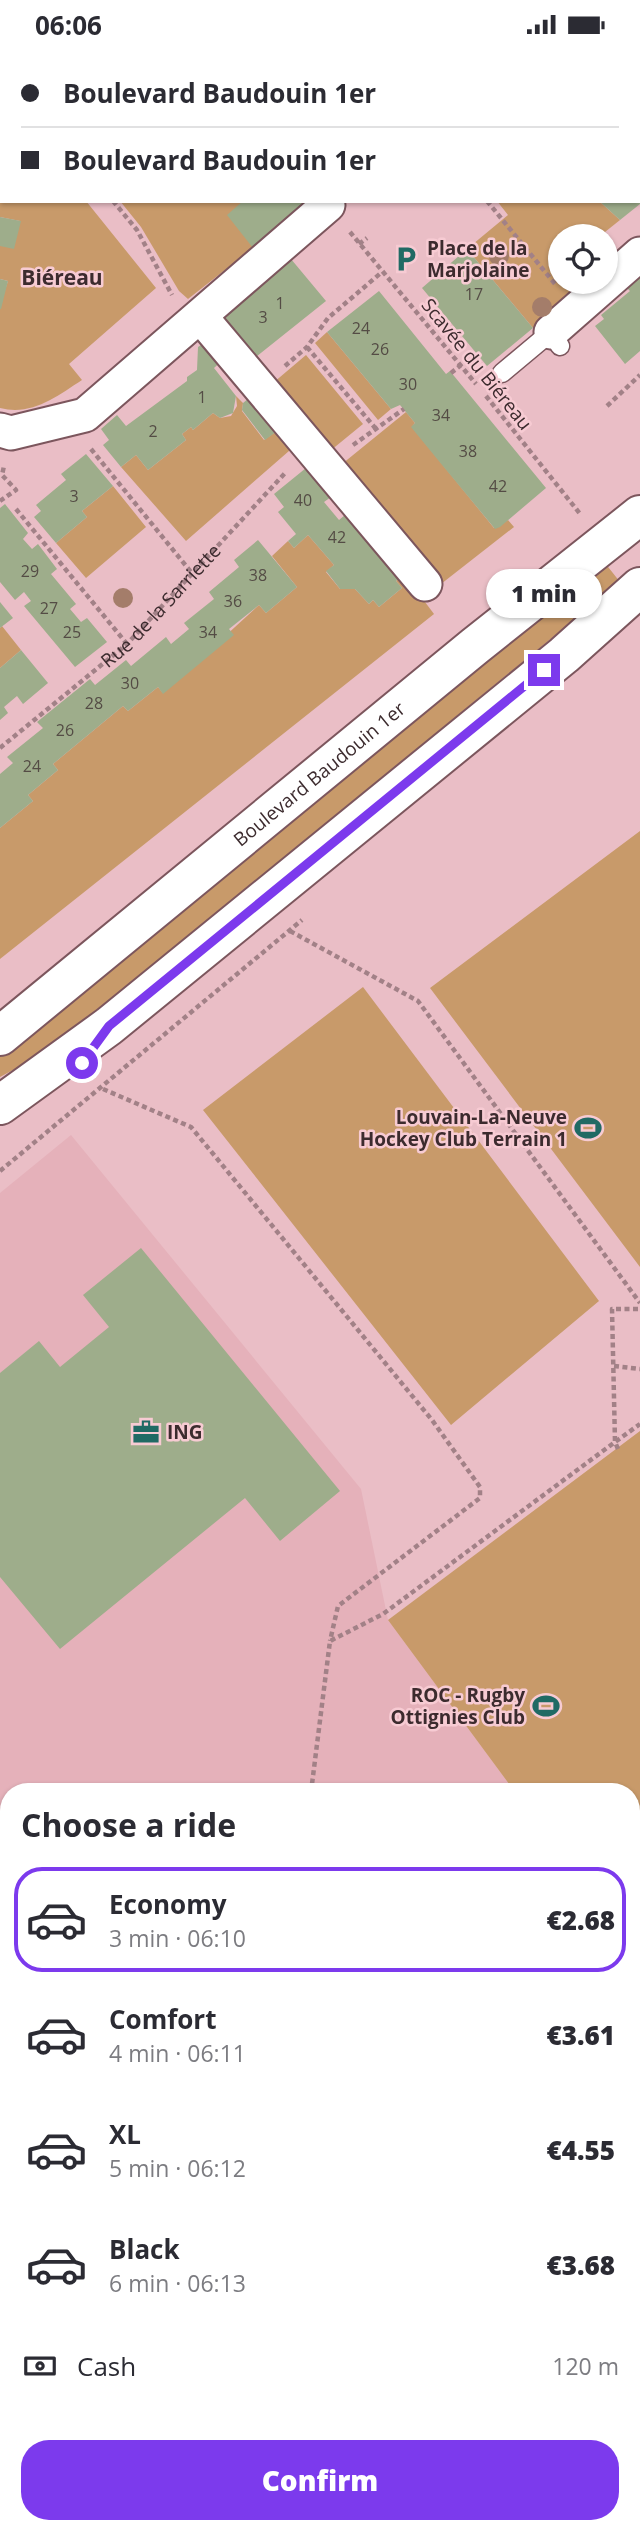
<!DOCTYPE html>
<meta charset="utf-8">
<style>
body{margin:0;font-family:"Open Sans",sans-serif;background:#f7f7f7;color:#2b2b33;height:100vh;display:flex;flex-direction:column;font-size:26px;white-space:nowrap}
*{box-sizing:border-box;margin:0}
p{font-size:23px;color:#7c7c81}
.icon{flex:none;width:38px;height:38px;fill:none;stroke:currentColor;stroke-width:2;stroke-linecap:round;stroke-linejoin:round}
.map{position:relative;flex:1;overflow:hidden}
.sheet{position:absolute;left:0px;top:1734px;width:640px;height:751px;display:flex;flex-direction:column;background:#fff;border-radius:28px 28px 0 0;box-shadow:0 2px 5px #0004}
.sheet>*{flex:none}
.banner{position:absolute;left:0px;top:0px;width:640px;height:154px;box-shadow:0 2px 5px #0004;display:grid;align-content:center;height:154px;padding:0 21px;background:#fff}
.fabs{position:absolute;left:548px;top:175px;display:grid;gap:14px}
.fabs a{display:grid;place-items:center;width:70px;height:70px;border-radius:50%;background:#fff;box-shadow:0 2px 5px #0004;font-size:35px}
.end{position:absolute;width:32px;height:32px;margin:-16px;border:9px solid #7c3aed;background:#fff;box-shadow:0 0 0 4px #fff}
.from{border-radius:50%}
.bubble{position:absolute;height:49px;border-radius:24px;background:#fff;box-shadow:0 2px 5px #0004;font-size:23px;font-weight:800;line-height:49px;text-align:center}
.banner b{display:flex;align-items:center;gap:24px;height:66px;font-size:26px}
.banner b+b{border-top:2px solid #e1e1e2}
.banner i{width:18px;height:18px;background:#2b2b33}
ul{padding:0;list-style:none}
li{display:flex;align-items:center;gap:21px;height:105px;margin:0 14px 10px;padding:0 7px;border:4px solid transparent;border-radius:28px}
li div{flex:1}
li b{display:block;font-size:26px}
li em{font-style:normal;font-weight:800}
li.current{border-color:#7c3aed}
li>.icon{width:63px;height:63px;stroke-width:1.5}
h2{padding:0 21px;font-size:32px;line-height:84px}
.pay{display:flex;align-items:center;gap:18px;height:77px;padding:0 21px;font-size:26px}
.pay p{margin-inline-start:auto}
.action{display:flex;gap:14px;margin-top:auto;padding:14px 21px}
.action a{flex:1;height:80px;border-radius:28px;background:#7c3aed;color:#fff;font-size:28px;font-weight:800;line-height:80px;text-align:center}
.status{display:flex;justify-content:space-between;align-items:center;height:49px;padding:0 35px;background:#fff;direction:ltr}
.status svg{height:19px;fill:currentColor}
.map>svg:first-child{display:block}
</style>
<div class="status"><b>06:06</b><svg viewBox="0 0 49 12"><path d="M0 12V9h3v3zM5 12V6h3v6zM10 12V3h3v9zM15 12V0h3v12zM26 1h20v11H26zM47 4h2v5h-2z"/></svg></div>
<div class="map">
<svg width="640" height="2484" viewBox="0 0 640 2484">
<rect width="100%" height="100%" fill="#eabec6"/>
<path fill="#e5b1ba" d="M 71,1086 L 361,1440 L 388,1571 L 515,1743 L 9,1743 L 9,2476 L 632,2476 L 632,1900 L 640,1911 L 640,2484 L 0,2484 L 0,1144 Z"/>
<path fill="#c89a6a" d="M 0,135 L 2,152 L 86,152 L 156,239 L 69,315 L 82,331 C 56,348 32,367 0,359 L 0,256 L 8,232 L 0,230 L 0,197 L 20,172 L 0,168 Z
M 120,152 L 243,152 L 253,199 L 188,250 L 179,242 L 141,178 Z
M 497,152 L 599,152 L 620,171 L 600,187 L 560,187 L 560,233 L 577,233 L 581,237 L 533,279 L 467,200 L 508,166 Z
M 327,283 L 391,360 L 378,371 L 315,294 Z
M 306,306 L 363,375 L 330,402 L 273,334 Z
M 236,347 L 243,354 L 242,362 L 264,391 L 281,379 L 297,395 L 186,492 L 121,418 L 136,406 L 148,421 L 186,391 L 182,385 L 191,378 L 193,381 L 213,364 L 220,369 L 231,367 L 237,357 Z
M 406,363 L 415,374 L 412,378 L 494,479 L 508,471 L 514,478 L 441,535 L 342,415 Z
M 113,437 L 146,478 L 86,529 L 56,494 L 87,468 L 82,462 Z
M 308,486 L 334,516 L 326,523 L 340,540 L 355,540 L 369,555 L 373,551 L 379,558 L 402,539 L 396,532 L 404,525 L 434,565 L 0,910 L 0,779 L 33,752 L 28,746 L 58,721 L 53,715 L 123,657 L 128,662 L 158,638 L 163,644 L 259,556 L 266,564 L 297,538 L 272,507 L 288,492 L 294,499 Z
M 601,509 L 620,533 L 50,1001 L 0,1028 L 0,1000 Z
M 2,577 L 21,601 L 0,619 L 0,579 Z
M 640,782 L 640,1218 L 430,939 Z
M 363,938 L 599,1252 L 451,1376 L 203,1061 Z
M 640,1382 L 640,1911 L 632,1900 L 632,1743 L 515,1743 L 388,1571 Z"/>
<path fill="#9ead8b" d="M 243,152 L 308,152 L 253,199 L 227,166 Z
M 599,152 L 640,152 L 640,155 L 620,171 Z
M 0,168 L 21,172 L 14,200 L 0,197 Z
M 467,200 L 533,279 L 487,317 L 422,239 Z
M 291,210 L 326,252 L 252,311 L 218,269 Z
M 640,228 L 640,302 L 625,315 L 595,277 L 604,270 L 601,266 L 630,242 L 627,239 Z
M 0,230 L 8,232 L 1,260 L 0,260 Z
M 379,242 L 446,325 L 450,322 L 546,439 L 500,478 L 495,480 L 438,411 L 411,378 L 415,374 L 400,356 L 391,360 L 327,283 Z
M 210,290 L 225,309 L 214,319 L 236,347 L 233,364 L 220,369 L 213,364 L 193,381 L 191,378 L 182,385 L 186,391 L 148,421 L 136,406 L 121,418 L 103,396 L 109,391 L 101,380 L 117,366 L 126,377 L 187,332 L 187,328 L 197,321 L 198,298 Z
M 254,345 L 281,379 L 265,391 L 242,361 L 243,354 Z
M 86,405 L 113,437 L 82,462 L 87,468 L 56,494 L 34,468 L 41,462 L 36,456 L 66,431 L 61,425 Z
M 306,419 L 331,448 L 324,453 L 339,471 L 345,466 L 375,501 L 404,525 L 396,532 L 402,539 L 379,558 L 373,551 L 369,555 L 355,540 L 340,540 L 326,522 L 334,516 L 308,486 L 294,499 L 288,492 L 296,485 L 278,463 L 284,458 L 274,445 Z
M 5,455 L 28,484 L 23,490 L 32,500 L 38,495 L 57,520 L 51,525 L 76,555 L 70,560 L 81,573 L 87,569 L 107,593 L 75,618 L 24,557 L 31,552 L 24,543 L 15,551 L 0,533 L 0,459 Z
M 258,491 L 297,538 L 266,564 L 259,556 L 229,580 L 234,586 L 163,645 L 158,638 L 128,662 L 123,657 L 53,715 L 58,721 L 28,746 L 33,752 L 0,779 L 0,725 L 13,714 L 7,708 L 43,679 L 37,673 L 90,630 L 95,636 L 126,611 L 131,617 L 166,588 L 171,595 L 189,580 L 184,574 L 214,550 L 209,543 L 239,518 L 234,511 Z
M 0,553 L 13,569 L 0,579 Z
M 21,601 L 48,634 L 23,655 L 17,647 L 4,658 L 8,664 L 0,671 L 0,619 Z
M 141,1199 L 340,1442 L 280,1492 L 245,1449 L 60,1600 L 0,1528 L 0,1324 L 39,1292 L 60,1318 L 109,1278 L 83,1246 Z
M 632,2057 L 636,2062 L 640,2059 L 640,2102 L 632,2108 Z"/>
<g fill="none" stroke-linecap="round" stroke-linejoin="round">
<g stroke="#7c565d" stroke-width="21">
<path id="lane" d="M 502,324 L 551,283 L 560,297"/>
</g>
<g stroke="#7c565d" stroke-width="37">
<path id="street" d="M 586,2 L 589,0
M 639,61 L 640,62
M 200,267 L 425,535
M 551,283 L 640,205
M 0,381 L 11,384 L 85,366 L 328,156
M 0,2138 L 9,2132
M 0,2408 L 9,2408
M 632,2422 L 640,2423"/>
</g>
<g stroke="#7c565d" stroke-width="42">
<g id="secondary">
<path id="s2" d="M 0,987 L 475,597 L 640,466"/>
<path d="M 0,1056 L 109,977 L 564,606 L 640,538"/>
</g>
</g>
<g stroke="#a28187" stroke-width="4.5" stroke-dasharray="5 3.5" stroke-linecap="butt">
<path d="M 200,0 L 201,2"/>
<path d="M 477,0 L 478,2"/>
<path d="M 155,2 L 157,0"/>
<path d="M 0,88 L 2,89"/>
<path d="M 113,152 L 137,181 L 172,246"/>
<path d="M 487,152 L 555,235"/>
<path d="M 350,183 L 476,335"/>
<path d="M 359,195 L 367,189"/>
<path d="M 307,298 L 376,380"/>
<path d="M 285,317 L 307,298 L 328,269 L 382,223"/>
<path d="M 451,324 L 461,316"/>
<path d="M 486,347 L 581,466"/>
<path d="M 607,357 L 640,326"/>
<path d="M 353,396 L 404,360"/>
<path d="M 91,400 L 191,523"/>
<path d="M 0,452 L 16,441 L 2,426 L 4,417"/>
<path d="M 16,460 L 127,595"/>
<path id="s1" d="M 0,699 L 127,595 L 286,423"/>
<path d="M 290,882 L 418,952 L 640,1254"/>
<path d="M 103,1040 L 191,1078 L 432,1371 L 480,1438 L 480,1449 L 338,1557 L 330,1592"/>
<path d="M 0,1122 L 302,871"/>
<path d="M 614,1317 L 640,1320"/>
<path d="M 618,1400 L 615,1393 L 640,1375"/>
<path d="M 311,1743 L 330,1592 L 383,1565 L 615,1393 L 612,1260 L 640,1260"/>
</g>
<use href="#lane" stroke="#fff" stroke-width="18"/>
<use href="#street" stroke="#fff" stroke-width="33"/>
<use href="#secondary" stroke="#fff" stroke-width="38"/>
</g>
<g fill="#a47d6a">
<circle cx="499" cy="207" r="10"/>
<circle cx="542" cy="258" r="10"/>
<circle cx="123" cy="549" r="10"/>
</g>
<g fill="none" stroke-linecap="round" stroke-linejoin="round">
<path stroke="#7c3aed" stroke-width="9" d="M 82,1014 L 109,977 L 544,621"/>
</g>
<defs>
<g id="parking-bare" transform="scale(2.1)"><path d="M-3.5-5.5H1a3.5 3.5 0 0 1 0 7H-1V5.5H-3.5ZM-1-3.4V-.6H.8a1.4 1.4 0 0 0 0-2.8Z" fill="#206a64" stroke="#f7cbd3" stroke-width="2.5" paint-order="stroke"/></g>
<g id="stadium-bare" transform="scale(2.1)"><path d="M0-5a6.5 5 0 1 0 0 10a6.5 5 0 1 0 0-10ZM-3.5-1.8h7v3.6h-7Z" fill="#206a64" stroke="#f7cbd3" stroke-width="2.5" paint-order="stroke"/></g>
<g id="office-bare" transform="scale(2.1)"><path d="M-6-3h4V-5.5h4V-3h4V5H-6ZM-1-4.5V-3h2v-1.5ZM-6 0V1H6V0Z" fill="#206a64" stroke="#f7cbd3" stroke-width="2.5" paint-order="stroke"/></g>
</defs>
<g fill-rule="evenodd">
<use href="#parking-bare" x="406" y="210"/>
<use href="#stadium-bare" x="588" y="1079"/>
<use href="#office-bare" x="146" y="1383"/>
<use href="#stadium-bare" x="546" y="1657"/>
</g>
<g text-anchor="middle" stroke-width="5" stroke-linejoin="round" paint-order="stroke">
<g font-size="16" fill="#544c45">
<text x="474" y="251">17</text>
<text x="280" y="260">1</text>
<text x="263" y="274">3</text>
<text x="361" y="285">24</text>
<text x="380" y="306">26</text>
<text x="408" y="341">30</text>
<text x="202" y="354">1</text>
<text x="441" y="372">34</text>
<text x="153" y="388">2</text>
<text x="468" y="408">38</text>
<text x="498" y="443">42</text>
<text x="74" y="453">3</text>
<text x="303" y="457">40</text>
<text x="337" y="494">42</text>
<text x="30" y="528">29</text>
<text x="258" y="532">38</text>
<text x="233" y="558">36</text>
<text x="49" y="565">27</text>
<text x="72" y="589">25</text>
<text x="208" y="589">34</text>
<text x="130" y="640">30</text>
<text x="94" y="660">28</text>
<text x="65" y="687">26</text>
<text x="32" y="723">24</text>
</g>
<g font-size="19" font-weight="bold" fill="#3c2b2e" stroke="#f7cbd3" text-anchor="start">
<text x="427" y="206">Place de la<tspan x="427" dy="22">Marjolaine</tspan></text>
<text x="567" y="1075" text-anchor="end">Louvain-La-Neuve<tspan x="567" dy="22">Hockey Club Terrain 1</tspan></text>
<text x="167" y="1390">ING</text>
<text x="525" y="1653" text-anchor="end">ROC - Rugby<tspan x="525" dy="22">Ottignies Club</tspan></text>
</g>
<g font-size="19" fill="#3c2b2e" stroke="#f7cbd3">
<text transform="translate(477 315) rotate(51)" y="7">Scavée du Biéreau</text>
<text dy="7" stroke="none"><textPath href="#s1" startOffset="215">Rue de la Sarriette</textPath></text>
<text dy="7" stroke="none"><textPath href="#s2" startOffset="413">Boulevard Baudouin 1er</textPath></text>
</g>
<g font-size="21" font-weight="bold" fill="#3c2b2e" stroke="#f7cbd3">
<text x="62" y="236">Biéreau</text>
</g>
</g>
</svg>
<div class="fabs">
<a><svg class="icon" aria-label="locate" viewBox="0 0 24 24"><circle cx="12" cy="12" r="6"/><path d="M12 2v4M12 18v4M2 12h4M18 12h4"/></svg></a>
</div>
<i class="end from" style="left:82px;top:1014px"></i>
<i class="end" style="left:544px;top:621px"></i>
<div class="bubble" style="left:486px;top:520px;width:116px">1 min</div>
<div class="banner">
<b><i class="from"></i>Boulevard Baudouin 1er</b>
<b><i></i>Boulevard Baudouin 1er</b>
</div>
<section class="sheet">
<h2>Choose a ride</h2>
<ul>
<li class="current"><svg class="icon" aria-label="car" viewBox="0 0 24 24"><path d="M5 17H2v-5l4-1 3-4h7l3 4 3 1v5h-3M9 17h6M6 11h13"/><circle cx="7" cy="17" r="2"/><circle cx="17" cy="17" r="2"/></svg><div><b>Economy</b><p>3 min · 06:10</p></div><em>€2.68</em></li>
<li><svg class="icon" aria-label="car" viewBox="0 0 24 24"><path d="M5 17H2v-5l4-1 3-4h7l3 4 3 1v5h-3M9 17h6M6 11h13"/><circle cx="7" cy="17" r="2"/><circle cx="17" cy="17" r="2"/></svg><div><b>Comfort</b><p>4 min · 06:11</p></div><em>€3.61</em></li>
<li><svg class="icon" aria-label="car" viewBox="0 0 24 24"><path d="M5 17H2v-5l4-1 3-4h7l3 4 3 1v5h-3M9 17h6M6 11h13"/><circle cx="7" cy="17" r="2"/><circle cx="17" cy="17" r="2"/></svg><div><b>XL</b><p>5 min · 06:12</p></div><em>€4.55</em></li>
<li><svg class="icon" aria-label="car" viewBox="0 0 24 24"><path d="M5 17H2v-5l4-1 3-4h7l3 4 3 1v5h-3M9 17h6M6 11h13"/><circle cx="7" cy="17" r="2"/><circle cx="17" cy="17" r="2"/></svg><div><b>Black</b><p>6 min · 06:13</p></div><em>€3.68</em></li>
</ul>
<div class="pay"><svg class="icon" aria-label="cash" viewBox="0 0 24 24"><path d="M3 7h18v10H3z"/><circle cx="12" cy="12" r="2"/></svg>Cash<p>120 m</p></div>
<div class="action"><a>Confirm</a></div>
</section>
</div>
